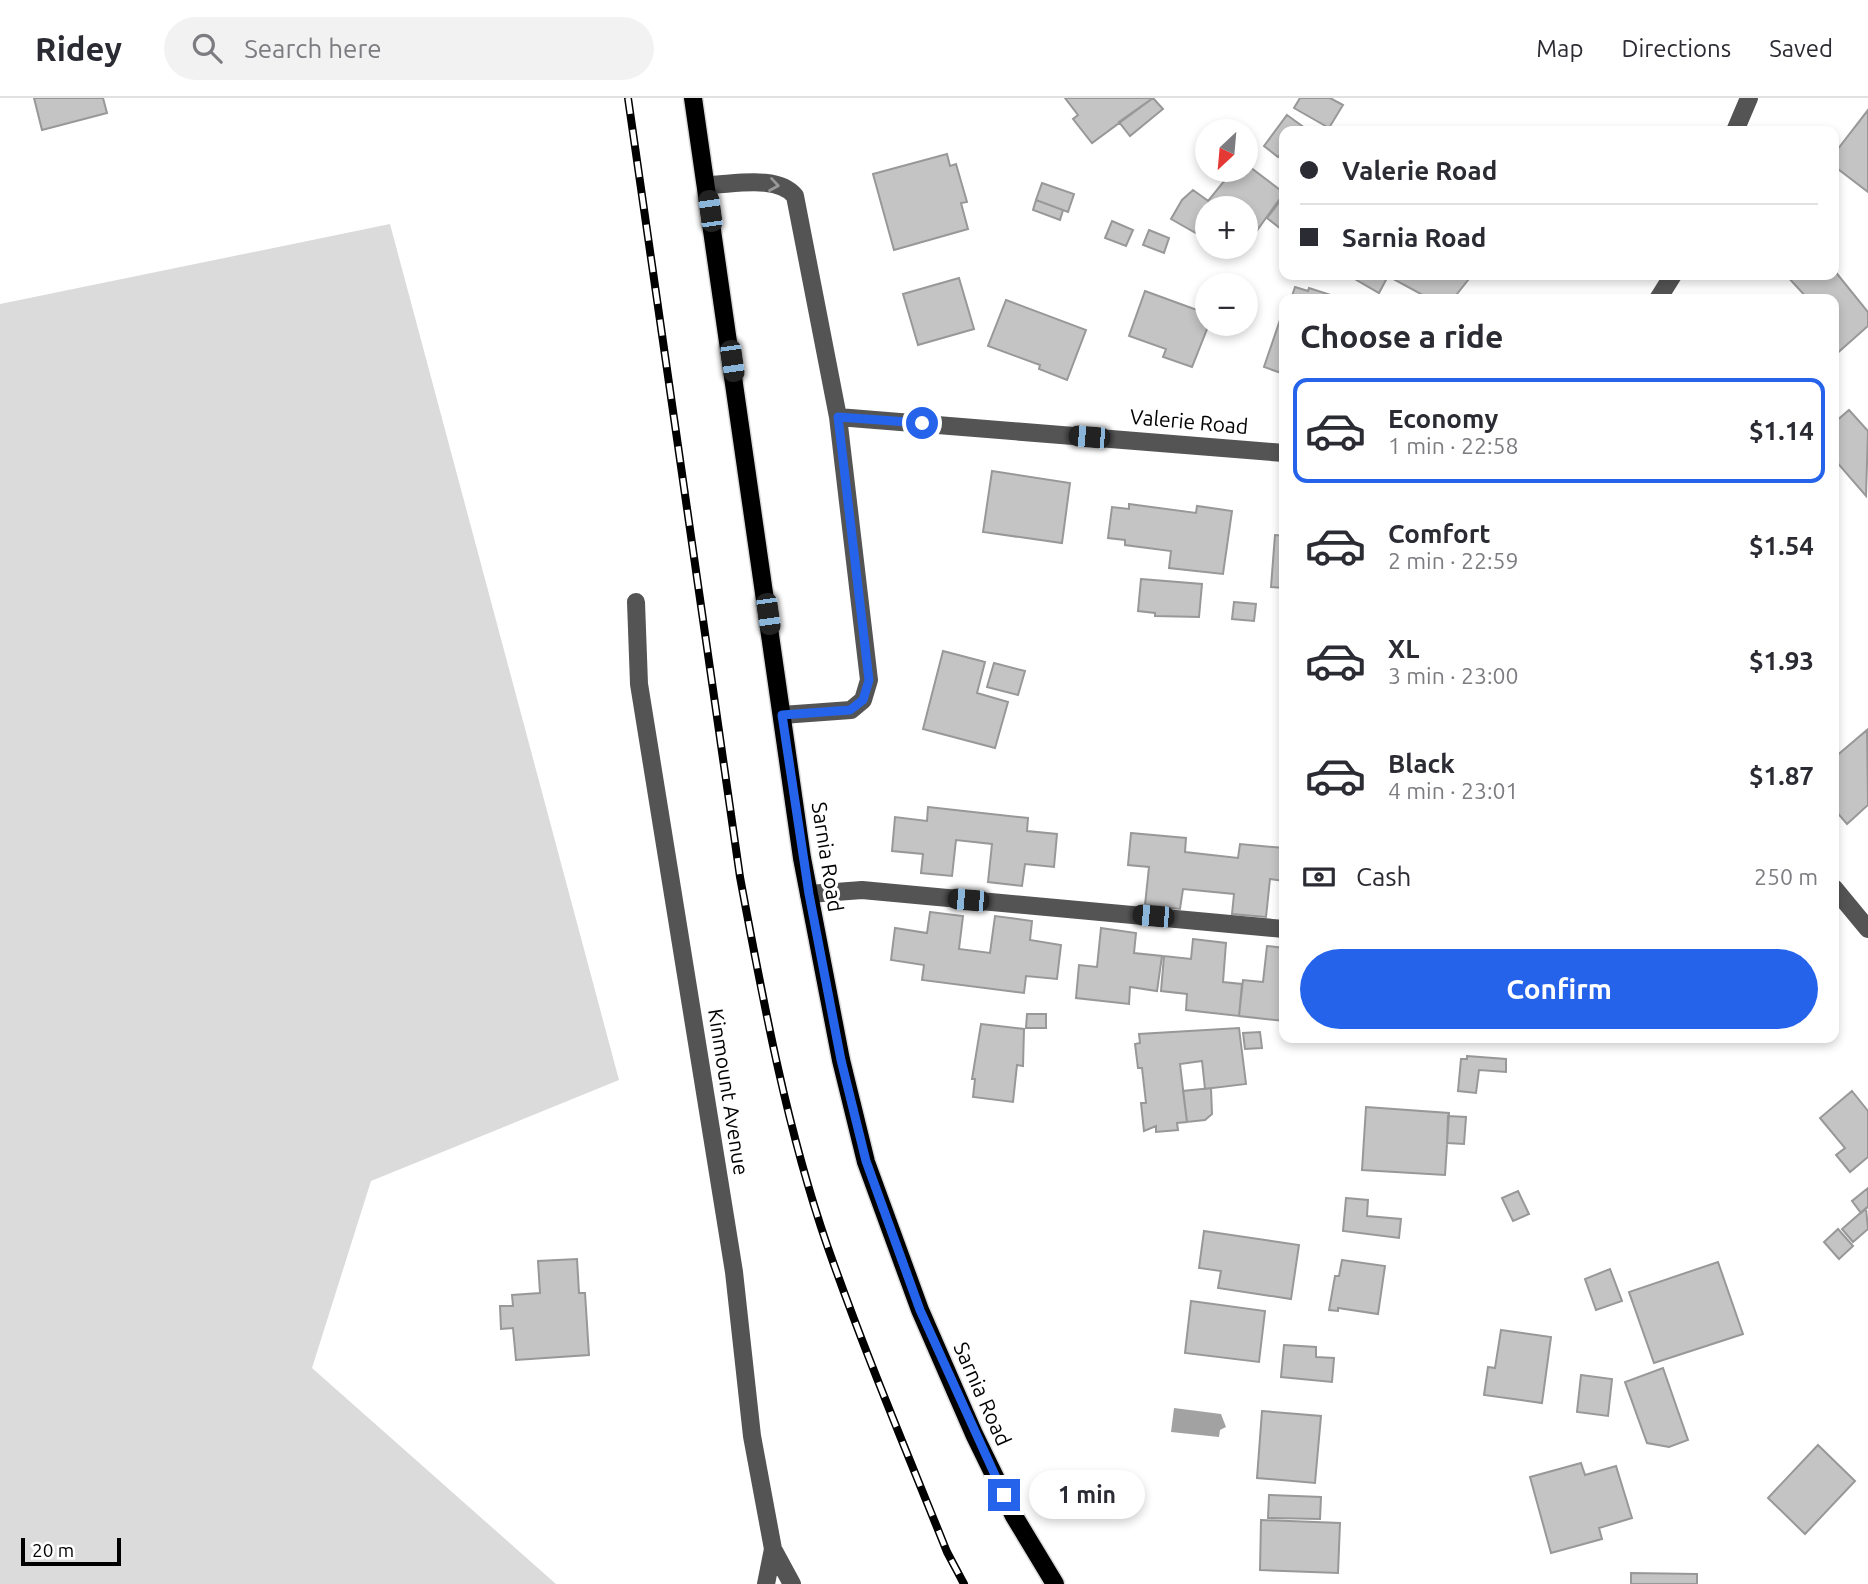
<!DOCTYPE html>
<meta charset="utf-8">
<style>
body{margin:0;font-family:Ubuntu,sans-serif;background:#f2f2f3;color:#2b2b33;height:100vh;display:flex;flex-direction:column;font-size:26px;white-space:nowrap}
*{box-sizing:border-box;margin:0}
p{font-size:23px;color:#7c7c81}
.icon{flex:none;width:38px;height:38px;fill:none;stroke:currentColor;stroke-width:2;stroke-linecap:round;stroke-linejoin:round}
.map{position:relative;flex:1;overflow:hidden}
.details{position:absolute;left:1279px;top:196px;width:560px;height:749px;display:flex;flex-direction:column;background:#fff;border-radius:14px;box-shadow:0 4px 10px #0003}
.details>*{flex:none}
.guide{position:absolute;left:1279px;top:28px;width:560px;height:154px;border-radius:14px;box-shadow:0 4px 10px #0003;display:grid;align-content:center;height:154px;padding:0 21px;background:#fff}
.needle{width:46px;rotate:206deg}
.fabs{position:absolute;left:1195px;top:21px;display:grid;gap:14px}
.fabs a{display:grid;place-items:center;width:63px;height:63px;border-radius:50%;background:#fff;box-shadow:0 4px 10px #0003;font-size:35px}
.scale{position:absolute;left:21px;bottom:18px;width:100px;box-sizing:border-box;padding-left:7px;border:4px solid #000;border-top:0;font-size:19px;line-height:24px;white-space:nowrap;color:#000;-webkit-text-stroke:5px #fff;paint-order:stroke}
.end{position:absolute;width:32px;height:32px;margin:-16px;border:9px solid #2563eb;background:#fff;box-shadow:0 0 0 4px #fff}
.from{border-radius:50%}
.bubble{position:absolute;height:49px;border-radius:24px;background:#fff;box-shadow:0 4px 10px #0003;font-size:23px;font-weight:600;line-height:49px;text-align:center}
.car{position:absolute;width:21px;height:42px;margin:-21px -10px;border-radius:9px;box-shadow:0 0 5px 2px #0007;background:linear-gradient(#222 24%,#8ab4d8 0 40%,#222 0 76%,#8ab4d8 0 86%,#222 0)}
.guide b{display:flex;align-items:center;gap:24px;height:66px;font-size:26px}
.guide b+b{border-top:2px solid #e1e1e2}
.guide i{width:18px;height:18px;background:#2b2b33}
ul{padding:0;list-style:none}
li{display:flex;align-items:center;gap:21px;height:105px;margin:0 14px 10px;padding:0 7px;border:4px solid transparent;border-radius:14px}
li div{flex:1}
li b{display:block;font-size:26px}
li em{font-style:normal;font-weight:600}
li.active{border-color:#2563eb}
li>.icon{width:63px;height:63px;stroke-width:1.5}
h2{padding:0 21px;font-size:32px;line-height:84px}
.pay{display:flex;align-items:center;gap:18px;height:77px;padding:0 21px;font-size:26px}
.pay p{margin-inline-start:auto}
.cta{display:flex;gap:14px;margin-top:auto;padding:14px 21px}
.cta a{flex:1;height:80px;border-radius:42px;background:#2563eb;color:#fff;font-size:28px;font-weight:600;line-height:80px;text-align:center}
header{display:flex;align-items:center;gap:42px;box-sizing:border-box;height:98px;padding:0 35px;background:#fff;border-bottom:2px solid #e1e1e2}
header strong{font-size:33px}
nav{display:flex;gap:38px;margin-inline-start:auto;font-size:24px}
.search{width:490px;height:63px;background:#f2f2f3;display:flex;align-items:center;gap:18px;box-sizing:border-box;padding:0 24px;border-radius:38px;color:#7c7c81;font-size:26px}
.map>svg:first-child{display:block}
</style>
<header>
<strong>Ridey</strong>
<div class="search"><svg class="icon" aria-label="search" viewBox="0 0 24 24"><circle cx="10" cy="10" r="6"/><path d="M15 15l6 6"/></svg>Search here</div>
<nav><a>Map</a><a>Directions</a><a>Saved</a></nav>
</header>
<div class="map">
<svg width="1868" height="1486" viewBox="0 0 1868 1486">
<rect width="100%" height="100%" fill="#fff"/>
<path fill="#dbdbdb" d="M 390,126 L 619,982 L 371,1083 L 312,1270 L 556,1486 L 0,1486 L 0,206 Z"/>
<path fill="#a2a2a2" d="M 1174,1310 L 1221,1316 L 1226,1329 L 1220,1332 L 1219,1339 L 1171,1334 Z"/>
<path fill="#c4c4c4" stroke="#989898" stroke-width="2" d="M 34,0 L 103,0 L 107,15 L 42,32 Z
M 1065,0 L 1153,0 L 1092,45 L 1073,21 L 1078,17 Z
M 1153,0 L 1163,11 L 1130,38 L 1119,24 Z
M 1300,0 L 1330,0 L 1343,7 L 1329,30 L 1294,10 Z
M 1868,12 L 1868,94 L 1834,68 L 1834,56 Z
M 1287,17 L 1309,33 L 1284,33 L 1284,51 L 1278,59 L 1264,48 Z
M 947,56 L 950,68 L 956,66 L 967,104 L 961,105 L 968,131 L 894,152 L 873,76 Z
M 1246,66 L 1284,95 L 1253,138 L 1246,132 L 1246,110 L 1218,110 L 1208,103 L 1233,72 L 1246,72 Z
M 1042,85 L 1074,96 L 1068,114 L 1036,102 Z
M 1193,92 L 1218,110 L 1208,110 L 1208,142 L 1171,121 L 1182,102 Z
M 1284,98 L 1284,128 L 1281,131 L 1267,120 Z
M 1036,102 L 1063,112 L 1060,122 L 1033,112 Z
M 1112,123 L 1133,132 L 1126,148 L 1105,140 Z
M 1149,132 L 1169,140 L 1164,155 L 1143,147 Z
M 1834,172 L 1868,214 L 1868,228 L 1834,258 L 1834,201 L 1808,201 L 1786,177 L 1834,177 Z
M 1348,177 L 1472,177 L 1453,201 L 1430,201 L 1388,178 L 1379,195 Z
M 959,180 L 974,231 L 918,247 L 903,196 Z
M 1295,189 L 1308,193 L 1309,190 L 1343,201 L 1291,201 Z
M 1145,193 L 1208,216 L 1209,226 L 1192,269 L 1163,259 L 1166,251 L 1129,238 Z
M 1006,202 L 1086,232 L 1067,282 L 1039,271 L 1040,267 L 988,248 Z
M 1281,219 L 1284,220 L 1284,276 L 1264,269 Z
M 1849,312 L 1868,333 L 1866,398 L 1834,361 L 1834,325 Z
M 992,373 L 1070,385 L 1062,445 L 983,434 Z
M 1129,406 L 1196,415 L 1197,408 L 1232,413 L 1223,476 L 1169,470 L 1171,453 L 1125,447 L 1125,442 L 1108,440 L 1112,409 L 1129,411 Z
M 1275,437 L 1284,438 L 1284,490 L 1271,489 Z
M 1141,481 L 1202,486 L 1199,519 L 1155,518 L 1155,515 L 1138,513 Z
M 1234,504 L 1256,506 L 1254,523 L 1232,521 Z
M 943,553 L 985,564 L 977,595 L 1008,604 L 995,650 L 923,631 Z
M 994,565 L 1025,573 L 1018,597 L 987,589 Z
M 1867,632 L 1868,707 L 1847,726 L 1834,711 L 1834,660 Z
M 928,709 L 1028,720 L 1027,733 L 1057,736 L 1054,769 L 1025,766 L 1022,788 L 988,784 L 992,746 L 956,742 L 952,778 L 921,775 L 923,756 L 892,753 L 895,719 L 927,723 Z
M 1131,735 L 1186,740 L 1185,754 L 1238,760 L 1240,746 L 1284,750 L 1284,783 L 1270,781 L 1266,819 L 1232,816 L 1234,796 L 1183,791 L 1180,811 L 1145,807 L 1149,769 L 1128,767 Z
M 930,814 L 963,818 L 959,851 L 990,855 L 995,818 L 1032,823 L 1030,842 L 1061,847 L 1057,881 L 1026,878 L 1024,895 L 922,882 L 924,867 L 891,862 L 895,830 L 927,835 Z
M 1101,830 L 1136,835 L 1134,855 L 1162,858 L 1157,893 L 1130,889 L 1129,906 L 1076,900 L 1079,867 L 1097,869 Z
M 1193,841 L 1226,845 L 1223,884 L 1242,886 L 1239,918 L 1186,912 L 1187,896 L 1161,893 L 1164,858 L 1191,861 Z
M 1267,848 L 1284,850 L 1284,923 L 1239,918 L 1243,882 L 1263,884 Z
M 1027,916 L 1046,916 L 1046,930 L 1026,930 Z
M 981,926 L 1024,931 L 1023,968 L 1017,967 L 1013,1004 L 973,999 L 975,981 L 972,981 Z
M 1239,930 L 1246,986 L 1205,991 L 1202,963 L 1180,966 L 1187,1024 L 1177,1025 L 1178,1032 L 1156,1034 L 1156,1028 L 1144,1033 L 1141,1005 L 1146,1005 L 1142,970 L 1138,970 L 1135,946 L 1140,945 L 1139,936 Z
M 1260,934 L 1262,950 L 1245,951 L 1243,935 Z
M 1467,958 L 1506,961 L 1506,974 L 1479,972 L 1476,995 L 1458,993 L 1461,961 L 1467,961 Z
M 1211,990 L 1212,1016 L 1205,1022 L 1187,1024 L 1183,993 Z
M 1852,993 L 1868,1013 L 1868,1059 L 1850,1074 L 1836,1057 L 1845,1050 L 1820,1020 Z
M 1366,1009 L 1449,1015 L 1445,1077 L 1362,1072 Z
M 1448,1018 L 1466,1019 L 1464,1046 L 1447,1045 Z
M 1868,1090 L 1868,1109 L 1861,1115 L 1852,1103 Z
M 1518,1093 L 1529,1116 L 1513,1123 L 1502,1100 Z
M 1346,1100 L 1368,1102 L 1367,1118 L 1401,1121 L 1399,1140 L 1343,1133 Z
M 1866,1110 L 1868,1131 L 1853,1144 L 1842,1131 Z
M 1838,1131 L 1853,1148 L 1839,1161 L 1824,1144 Z
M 1204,1133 L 1299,1147 L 1291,1201 L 1218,1190 L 1221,1173 L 1199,1170 Z
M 577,1161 L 579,1195 L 585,1195 L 589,1257 L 516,1262 L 513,1230 L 501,1231 L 500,1208 L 513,1208 L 512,1197 L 540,1195 L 538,1163 Z
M 1342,1162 L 1385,1168 L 1378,1216 L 1338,1210 L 1338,1213 L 1329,1212 L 1335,1178 L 1339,1178 Z
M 1718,1164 L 1743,1236 L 1654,1265 L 1629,1194 Z
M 1610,1171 L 1622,1203 L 1596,1212 L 1585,1181 Z
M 1191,1203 L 1265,1213 L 1259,1264 L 1185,1255 Z
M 1501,1232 L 1551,1239 L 1542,1305 L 1484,1297 L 1488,1269 L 1495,1270 Z
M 1284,1247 L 1316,1249 L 1316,1259 L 1334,1260 L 1332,1284 L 1281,1279 Z
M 1663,1270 L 1688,1342 L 1669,1349 L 1647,1345 L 1625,1284 Z
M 1581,1277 L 1612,1281 L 1608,1318 L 1577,1314 Z
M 1262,1313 L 1321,1318 L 1315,1385 L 1257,1380 Z
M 1818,1347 L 1855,1383 L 1805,1436 L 1768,1400 Z
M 1581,1365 L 1585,1377 L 1616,1368 L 1632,1420 L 1599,1430 L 1602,1441 L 1551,1455 L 1530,1379 Z
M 1269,1397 L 1321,1399 L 1320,1421 L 1268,1420 Z
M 1261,1422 L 1340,1425 L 1338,1475 L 1260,1472 Z
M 1631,1475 L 1697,1476 L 1697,1486 L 1631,1486 Z"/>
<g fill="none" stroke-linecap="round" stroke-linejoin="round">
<g stroke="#dbdbdb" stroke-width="21">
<path id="major" d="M 693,0 L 802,760 L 841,962 L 866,1064 L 920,1212 L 974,1336 L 1014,1418 L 1055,1486"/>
</g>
<path stroke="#545454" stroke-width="18" d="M 1735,33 L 1749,0
M 706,87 C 732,87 777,76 795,98 L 838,319 L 869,582 L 863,602 L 851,612 L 782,617
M 1658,201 L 1673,177
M 838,319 L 1284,355
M 636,504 L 639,586 L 734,1174 L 752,1338 L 773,1451 L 792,1486
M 1834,790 L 1868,831
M 809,796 L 862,792 L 1284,831
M 766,1486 L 773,1451"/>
<use href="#major" stroke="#000" stroke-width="18"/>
<g stroke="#000" stroke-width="8">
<path id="rail" d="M 628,0 L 740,779 C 763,902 786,1028 827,1147 C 863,1250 906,1352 947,1454 L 964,1486"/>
</g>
<use href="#rail" stroke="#fff" stroke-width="5" stroke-dasharray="16" stroke-linecap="butt"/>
</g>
<defs><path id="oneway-chevron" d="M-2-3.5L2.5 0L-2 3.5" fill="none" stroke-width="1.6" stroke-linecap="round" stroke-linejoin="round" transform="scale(1.75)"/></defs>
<use stroke="#989898" href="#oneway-chevron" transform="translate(774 87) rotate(9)"/>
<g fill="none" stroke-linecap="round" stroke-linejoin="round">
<path stroke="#2563eb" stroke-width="9" d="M 922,325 L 838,319 L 869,582 L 863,602 L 850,612 L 782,617 L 809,796 L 841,962 L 866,1063 L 920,1212 L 1004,1397"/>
</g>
<g text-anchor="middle" stroke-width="6" stroke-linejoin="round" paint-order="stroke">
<g font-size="21" fill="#000" stroke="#fff">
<text transform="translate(1189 324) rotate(5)" y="7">Valerie Road</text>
<text transform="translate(827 759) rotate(81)" y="7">Sarnia Road</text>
<text transform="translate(728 994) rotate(81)" y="7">Kinmount Avenue</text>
<text transform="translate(982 1296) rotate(66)" y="7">Sarnia Road</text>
</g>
</g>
</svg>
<div class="fabs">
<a><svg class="needle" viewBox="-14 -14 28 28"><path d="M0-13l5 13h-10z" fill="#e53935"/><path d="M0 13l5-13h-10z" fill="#7c7c81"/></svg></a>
<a>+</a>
<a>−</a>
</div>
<div class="scale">20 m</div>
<i class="end from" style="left:922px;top:325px"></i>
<i class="end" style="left:1004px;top:1397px"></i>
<div class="bubble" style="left:1029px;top:1372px;width:116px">1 min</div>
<i class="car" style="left:710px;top:113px;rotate:352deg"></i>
<i class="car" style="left:732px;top:263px;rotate:172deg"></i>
<i class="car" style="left:1089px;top:339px;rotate:275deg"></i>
<i class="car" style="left:768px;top:516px;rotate:172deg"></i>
<i class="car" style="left:968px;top:802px;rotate:275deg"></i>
<i class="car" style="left:1153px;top:818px;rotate:275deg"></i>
<div class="guide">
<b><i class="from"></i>Valerie Road</b>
<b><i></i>Sarnia Road</b>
</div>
<section class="details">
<h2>Choose a ride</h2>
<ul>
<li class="active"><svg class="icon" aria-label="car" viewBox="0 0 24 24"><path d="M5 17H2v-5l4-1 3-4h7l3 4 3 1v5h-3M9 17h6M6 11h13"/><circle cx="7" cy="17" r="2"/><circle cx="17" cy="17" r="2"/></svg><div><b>Economy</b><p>1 min · 22:58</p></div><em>$1.14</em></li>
<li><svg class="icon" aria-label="car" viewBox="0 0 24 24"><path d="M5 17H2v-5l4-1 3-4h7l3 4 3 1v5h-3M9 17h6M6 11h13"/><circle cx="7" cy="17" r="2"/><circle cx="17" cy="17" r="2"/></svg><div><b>Comfort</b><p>2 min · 22:59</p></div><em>$1.54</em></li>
<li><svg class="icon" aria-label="car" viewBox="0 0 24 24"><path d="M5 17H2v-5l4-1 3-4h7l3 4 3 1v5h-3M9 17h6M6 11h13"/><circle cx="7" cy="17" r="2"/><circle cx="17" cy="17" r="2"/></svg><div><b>XL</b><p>3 min · 23:00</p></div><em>$1.93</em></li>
<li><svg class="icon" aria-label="car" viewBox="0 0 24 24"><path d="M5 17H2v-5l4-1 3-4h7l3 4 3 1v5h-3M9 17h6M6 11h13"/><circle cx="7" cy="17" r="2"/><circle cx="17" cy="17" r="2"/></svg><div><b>Black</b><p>4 min · 23:01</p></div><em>$1.87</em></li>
</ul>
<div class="pay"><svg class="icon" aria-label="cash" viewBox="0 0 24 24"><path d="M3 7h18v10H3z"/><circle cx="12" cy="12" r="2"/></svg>Cash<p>250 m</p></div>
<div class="cta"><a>Confirm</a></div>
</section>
</div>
